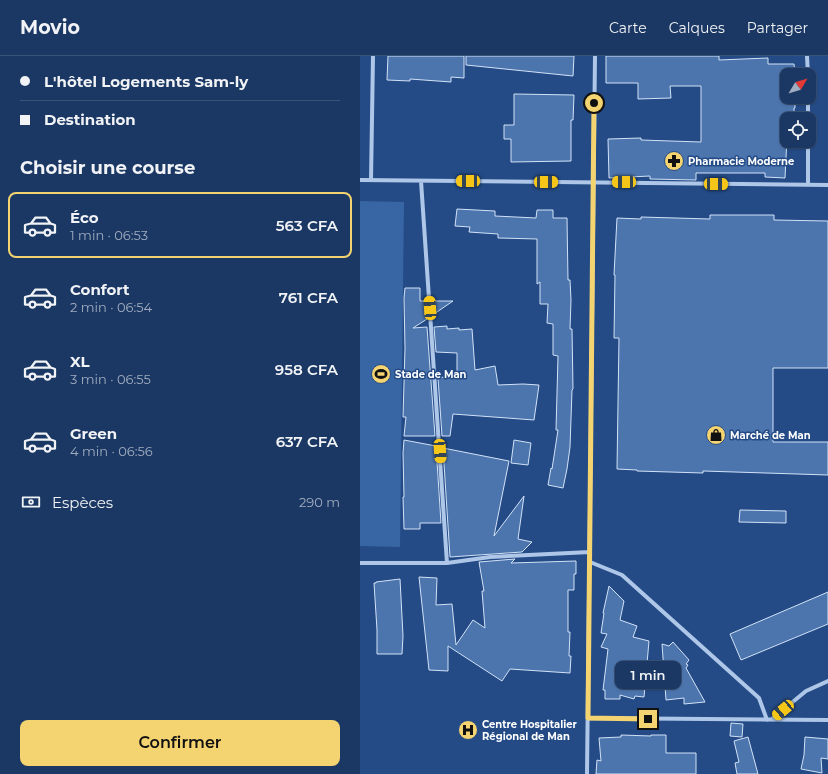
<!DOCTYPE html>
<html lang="fr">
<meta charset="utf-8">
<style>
body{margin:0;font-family:Montserrat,sans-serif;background:#243f6a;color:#f1f3f6;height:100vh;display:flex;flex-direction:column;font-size:15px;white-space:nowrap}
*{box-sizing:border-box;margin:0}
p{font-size:13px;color:#a0acbf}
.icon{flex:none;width:22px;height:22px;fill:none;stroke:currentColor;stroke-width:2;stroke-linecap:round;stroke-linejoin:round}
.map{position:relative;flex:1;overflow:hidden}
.sheet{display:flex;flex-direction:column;background:#1b3864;width:360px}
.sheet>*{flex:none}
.banner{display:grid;align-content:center;height:88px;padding:0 20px;background:#1b3864}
.needle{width:26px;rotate:52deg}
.tools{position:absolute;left:420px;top:12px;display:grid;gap:8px}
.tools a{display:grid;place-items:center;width:36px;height:36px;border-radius:8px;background:#1b3864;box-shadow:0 1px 3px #0004,0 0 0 1px #395278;font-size:20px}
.end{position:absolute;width:18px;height:18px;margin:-9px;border:5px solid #f4d371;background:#111;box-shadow:0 0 0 2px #111}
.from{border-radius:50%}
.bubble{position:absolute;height:28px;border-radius:8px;background:#1b3864;box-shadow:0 1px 3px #0004,0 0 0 1px #395278;font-size:13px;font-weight:600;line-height:28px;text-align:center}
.car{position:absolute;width:12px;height:24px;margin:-12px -6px;border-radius:5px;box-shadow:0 0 3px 1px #0007;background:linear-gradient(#f5c518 24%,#345 0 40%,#f5c518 0 76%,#345 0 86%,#f5c518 0)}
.banner b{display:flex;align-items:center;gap:14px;height:38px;font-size:15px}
.banner b+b{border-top:1px solid #395278}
.banner i{width:10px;height:10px;background:#f1f3f6}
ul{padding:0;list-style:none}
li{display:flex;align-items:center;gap:12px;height:66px;margin:0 8px 6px;padding:0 12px;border:2px solid transparent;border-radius:8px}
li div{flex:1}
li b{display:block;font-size:15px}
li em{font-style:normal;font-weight:600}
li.current{border-color:#f4d371}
li>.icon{width:36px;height:36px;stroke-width:1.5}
h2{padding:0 20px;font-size:18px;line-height:48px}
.pay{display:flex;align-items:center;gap:10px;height:44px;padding:0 20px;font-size:15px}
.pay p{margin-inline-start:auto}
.primary-button{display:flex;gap:8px;margin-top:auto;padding:8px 20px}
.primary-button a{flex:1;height:46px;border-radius:8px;background:#f4d371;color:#111;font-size:16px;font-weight:600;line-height:46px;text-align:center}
header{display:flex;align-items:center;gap:24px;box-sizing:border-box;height:56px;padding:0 20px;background:#1b3864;border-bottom:1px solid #395278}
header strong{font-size:19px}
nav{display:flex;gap:22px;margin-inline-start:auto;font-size:14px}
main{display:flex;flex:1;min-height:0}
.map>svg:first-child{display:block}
</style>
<header>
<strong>Movio</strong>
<nav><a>Carte</a><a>Calques</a><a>Partager</a></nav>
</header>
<main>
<section class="sheet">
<div class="banner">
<b><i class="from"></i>L'hôtel Logements Sam-ly</b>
<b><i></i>Destination</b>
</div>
<h2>Choisir une course</h2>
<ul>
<li class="current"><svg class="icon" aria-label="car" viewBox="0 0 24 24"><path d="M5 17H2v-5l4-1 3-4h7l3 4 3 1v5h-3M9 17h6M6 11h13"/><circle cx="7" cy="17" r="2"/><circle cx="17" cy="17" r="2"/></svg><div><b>Éco</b><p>1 min · 06:53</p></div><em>563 CFA</em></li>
<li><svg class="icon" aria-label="car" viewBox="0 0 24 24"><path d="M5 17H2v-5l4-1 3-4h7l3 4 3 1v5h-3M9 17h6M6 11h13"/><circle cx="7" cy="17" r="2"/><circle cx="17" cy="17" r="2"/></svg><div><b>Confort</b><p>2 min · 06:54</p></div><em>761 CFA</em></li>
<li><svg class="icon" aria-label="car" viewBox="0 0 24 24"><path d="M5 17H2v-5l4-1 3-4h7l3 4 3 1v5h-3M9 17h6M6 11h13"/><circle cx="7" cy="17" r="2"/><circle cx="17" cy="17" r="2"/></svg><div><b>XL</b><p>3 min · 06:55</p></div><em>958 CFA</em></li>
<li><svg class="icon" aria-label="car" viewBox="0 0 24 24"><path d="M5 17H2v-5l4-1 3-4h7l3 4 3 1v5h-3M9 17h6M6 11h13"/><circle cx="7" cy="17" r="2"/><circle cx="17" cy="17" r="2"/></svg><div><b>Green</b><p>4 min · 06:56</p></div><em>637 CFA</em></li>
</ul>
<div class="pay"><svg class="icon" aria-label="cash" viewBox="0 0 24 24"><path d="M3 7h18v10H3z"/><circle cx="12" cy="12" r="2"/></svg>Espèces<p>290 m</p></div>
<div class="primary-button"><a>Confirmer</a></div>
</section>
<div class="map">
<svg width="468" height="718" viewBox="0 0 468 718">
<rect width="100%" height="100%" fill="#244b86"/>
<path fill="#3865a3" d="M 0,145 L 44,146 L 40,491 L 0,490 Z"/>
<path fill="#4c75ae" stroke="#d2e2f7" d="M 28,0 L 104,0 L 104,22 L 91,21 L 91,26 L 50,23 L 50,25 L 27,24 Z
M 106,0 L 214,0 L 213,20 L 106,9 Z
M 246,0 L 359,0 L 359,4 L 408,2 L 408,8 L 434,8 L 435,19 L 427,19 L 427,41 L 435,41 L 435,52 L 434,52 L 434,63 L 427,63 L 427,82 L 425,122 L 405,121 L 405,117 L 336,117 L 336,124 L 290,123 L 290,120 L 249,122 L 248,83 L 281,82 L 281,84 L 341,86 L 341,30 L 310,30 L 311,42 L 278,43 L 278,27 L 246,27 Z
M 154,38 L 214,39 L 213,64 L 211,64 L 211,105 L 151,106 L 151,83 L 144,83 L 144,69 L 154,69 Z
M 97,153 L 135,155 L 135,160 L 176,162 L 177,154 L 193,154 L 193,162 L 207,162 L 208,224 L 210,224 L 211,244 L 210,273 L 212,273 L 213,333 L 212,334 L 210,391 L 207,413 L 203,432 L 188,429 L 191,412 L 192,413 L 198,374 L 196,374 L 198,300 L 193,299 L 193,268 L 187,267 L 188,248 L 180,248 L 180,226 L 177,228 L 177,183 L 138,182 L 138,178 L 109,176 L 110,171 L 95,170 Z
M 350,159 L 414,159 L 414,164 L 468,165 L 468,312 L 413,312 L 413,386 L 468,386 L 468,419 L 343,415 L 343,417 L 277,415 L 277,414 L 257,413 L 259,282 L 254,282 L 255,219 L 254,219 L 257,162 L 281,163 L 281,161 L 350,163 Z
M 45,232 L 60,232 L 60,245 L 66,245 L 67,263 L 53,272 L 67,271 L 75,380 L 44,380 L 46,361 L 43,361 L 45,292 L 44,242 Z
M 73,245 L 93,245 L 74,258 Z
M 87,270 L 87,273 L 99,272 L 99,274 L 112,273 L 115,314 L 135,310 L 138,329 L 163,328 L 179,329 L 174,364 L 93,358 L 90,380 L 82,380 L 78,322 L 97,319 L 97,297 L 76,296 L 74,271 Z
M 44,384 L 76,390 L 81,467 L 60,467 L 60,473 L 44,473 L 43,441 L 44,441 L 43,397 Z
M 154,384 L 171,387 L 168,409 L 151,407 Z
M 83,392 L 149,405 L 134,480 L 164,440 L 158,483 L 172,486 L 162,496 L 90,501 Z
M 380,454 L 426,455 L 426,467 L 379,466 Z
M 155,503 L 151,507 L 216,505 L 216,518 L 214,518 L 214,534 L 208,534 L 208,576 L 210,576 L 209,600 L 211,600 L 210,617 L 150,613 L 142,625 L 88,590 L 88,615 L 69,614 L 59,521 L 77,522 L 76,549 L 92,548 L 96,589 L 113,564 L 125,572 L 122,535 L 124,535 L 119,506 Z
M 40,523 L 43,580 L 42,598 L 17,598 L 17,574 L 14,527 L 16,527 L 16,526 Z
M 249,530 L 264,545 L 260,564 L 277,570 L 273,581 L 289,585 L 284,641 L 275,640 L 274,643 L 260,639 L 260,643 L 245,643 L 245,634 L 243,634 L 248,593 L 241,591 L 247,578 L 241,577 L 244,557 L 243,557 Z
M 468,536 L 468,568 L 381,604 L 370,578 Z
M 313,586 L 329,604 L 326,608 L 328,609 L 326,612 L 345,646 L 324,648 L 324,642 L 306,644 L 302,588 L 309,590 Z
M 371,667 L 383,668 L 382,681 L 370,680 Z
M 261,679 L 291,680 L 291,679 L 306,679 L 306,697 L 336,697 L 336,718 L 236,718 L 237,704 L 241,705 L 239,682 L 261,681 Z
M 388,681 L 398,718 L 377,718 L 375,707 L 379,706 L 374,685 Z
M 445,681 L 468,683 L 468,703 L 461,702 L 462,717 L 441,713 L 444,699 Z"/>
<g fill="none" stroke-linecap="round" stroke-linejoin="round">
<path stroke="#aec7e9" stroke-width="4" d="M 447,0 L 448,19
M 448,41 L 448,63
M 448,85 L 448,128
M 0,124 L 468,129
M 11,124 L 13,0
M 61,125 L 87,507
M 230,506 L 262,519 L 399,642 L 407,664
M 0,507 L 87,507 L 130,501 L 230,496
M 228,662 L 468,664
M 412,663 L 446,635 L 468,625
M 227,718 L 235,0"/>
</g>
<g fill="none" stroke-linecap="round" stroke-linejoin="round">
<path stroke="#f4d371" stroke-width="5" d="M 234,47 L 228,662 L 288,663"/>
</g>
<defs>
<g id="pharmacy-disc" transform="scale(1)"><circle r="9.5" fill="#f4d371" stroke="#244b86"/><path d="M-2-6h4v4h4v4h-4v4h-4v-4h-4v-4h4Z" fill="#111"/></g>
<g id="stadium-disc" transform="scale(1)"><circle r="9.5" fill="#f4d371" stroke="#244b86"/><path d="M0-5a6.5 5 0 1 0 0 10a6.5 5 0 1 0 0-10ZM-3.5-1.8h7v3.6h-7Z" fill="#111"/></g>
<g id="shop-disc" transform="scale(1)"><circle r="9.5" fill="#f4d371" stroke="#244b86"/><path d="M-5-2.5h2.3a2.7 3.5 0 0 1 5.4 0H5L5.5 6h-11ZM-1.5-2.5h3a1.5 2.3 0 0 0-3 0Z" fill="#111"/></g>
<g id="hospital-disc" transform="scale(1)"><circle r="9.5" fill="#f4d371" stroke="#244b86"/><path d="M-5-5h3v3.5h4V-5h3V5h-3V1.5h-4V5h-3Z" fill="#111"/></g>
</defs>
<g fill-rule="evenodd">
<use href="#pharmacy-disc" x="314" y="105"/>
<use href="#stadium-disc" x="21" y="318"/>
<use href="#shop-disc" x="356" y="379"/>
<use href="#hospital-disc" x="108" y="674"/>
</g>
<g text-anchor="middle" stroke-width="3" stroke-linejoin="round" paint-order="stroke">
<g font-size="10" font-weight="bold" fill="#fff" stroke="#244b86" text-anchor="start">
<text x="328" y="109">Pharmacie Moderne</text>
<text x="35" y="322">Stade de Man</text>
<text x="370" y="383">Marché de Man</text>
<text x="122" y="672">Centre Hospitalier<tspan x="122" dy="12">Régional de Man</tspan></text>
</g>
</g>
</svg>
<div class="tools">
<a><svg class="needle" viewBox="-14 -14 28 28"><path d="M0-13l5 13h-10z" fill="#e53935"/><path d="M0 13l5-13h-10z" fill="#a0acbf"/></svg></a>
<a><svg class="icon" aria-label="locate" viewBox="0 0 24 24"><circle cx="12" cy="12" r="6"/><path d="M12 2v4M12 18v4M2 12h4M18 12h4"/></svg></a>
</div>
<i class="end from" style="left:234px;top:47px"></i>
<i class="end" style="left:288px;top:663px"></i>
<div class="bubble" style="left:255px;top:605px;width:66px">1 min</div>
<i class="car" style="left:108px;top:125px;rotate:270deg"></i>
<i class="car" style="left:186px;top:126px;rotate:90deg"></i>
<i class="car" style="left:264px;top:126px;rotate:270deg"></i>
<i class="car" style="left:356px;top:128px;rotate:91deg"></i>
<i class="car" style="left:70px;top:252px;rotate:356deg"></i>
<i class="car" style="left:80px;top:395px;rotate:176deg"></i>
<i class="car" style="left:423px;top:654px;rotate:230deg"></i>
</div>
</main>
